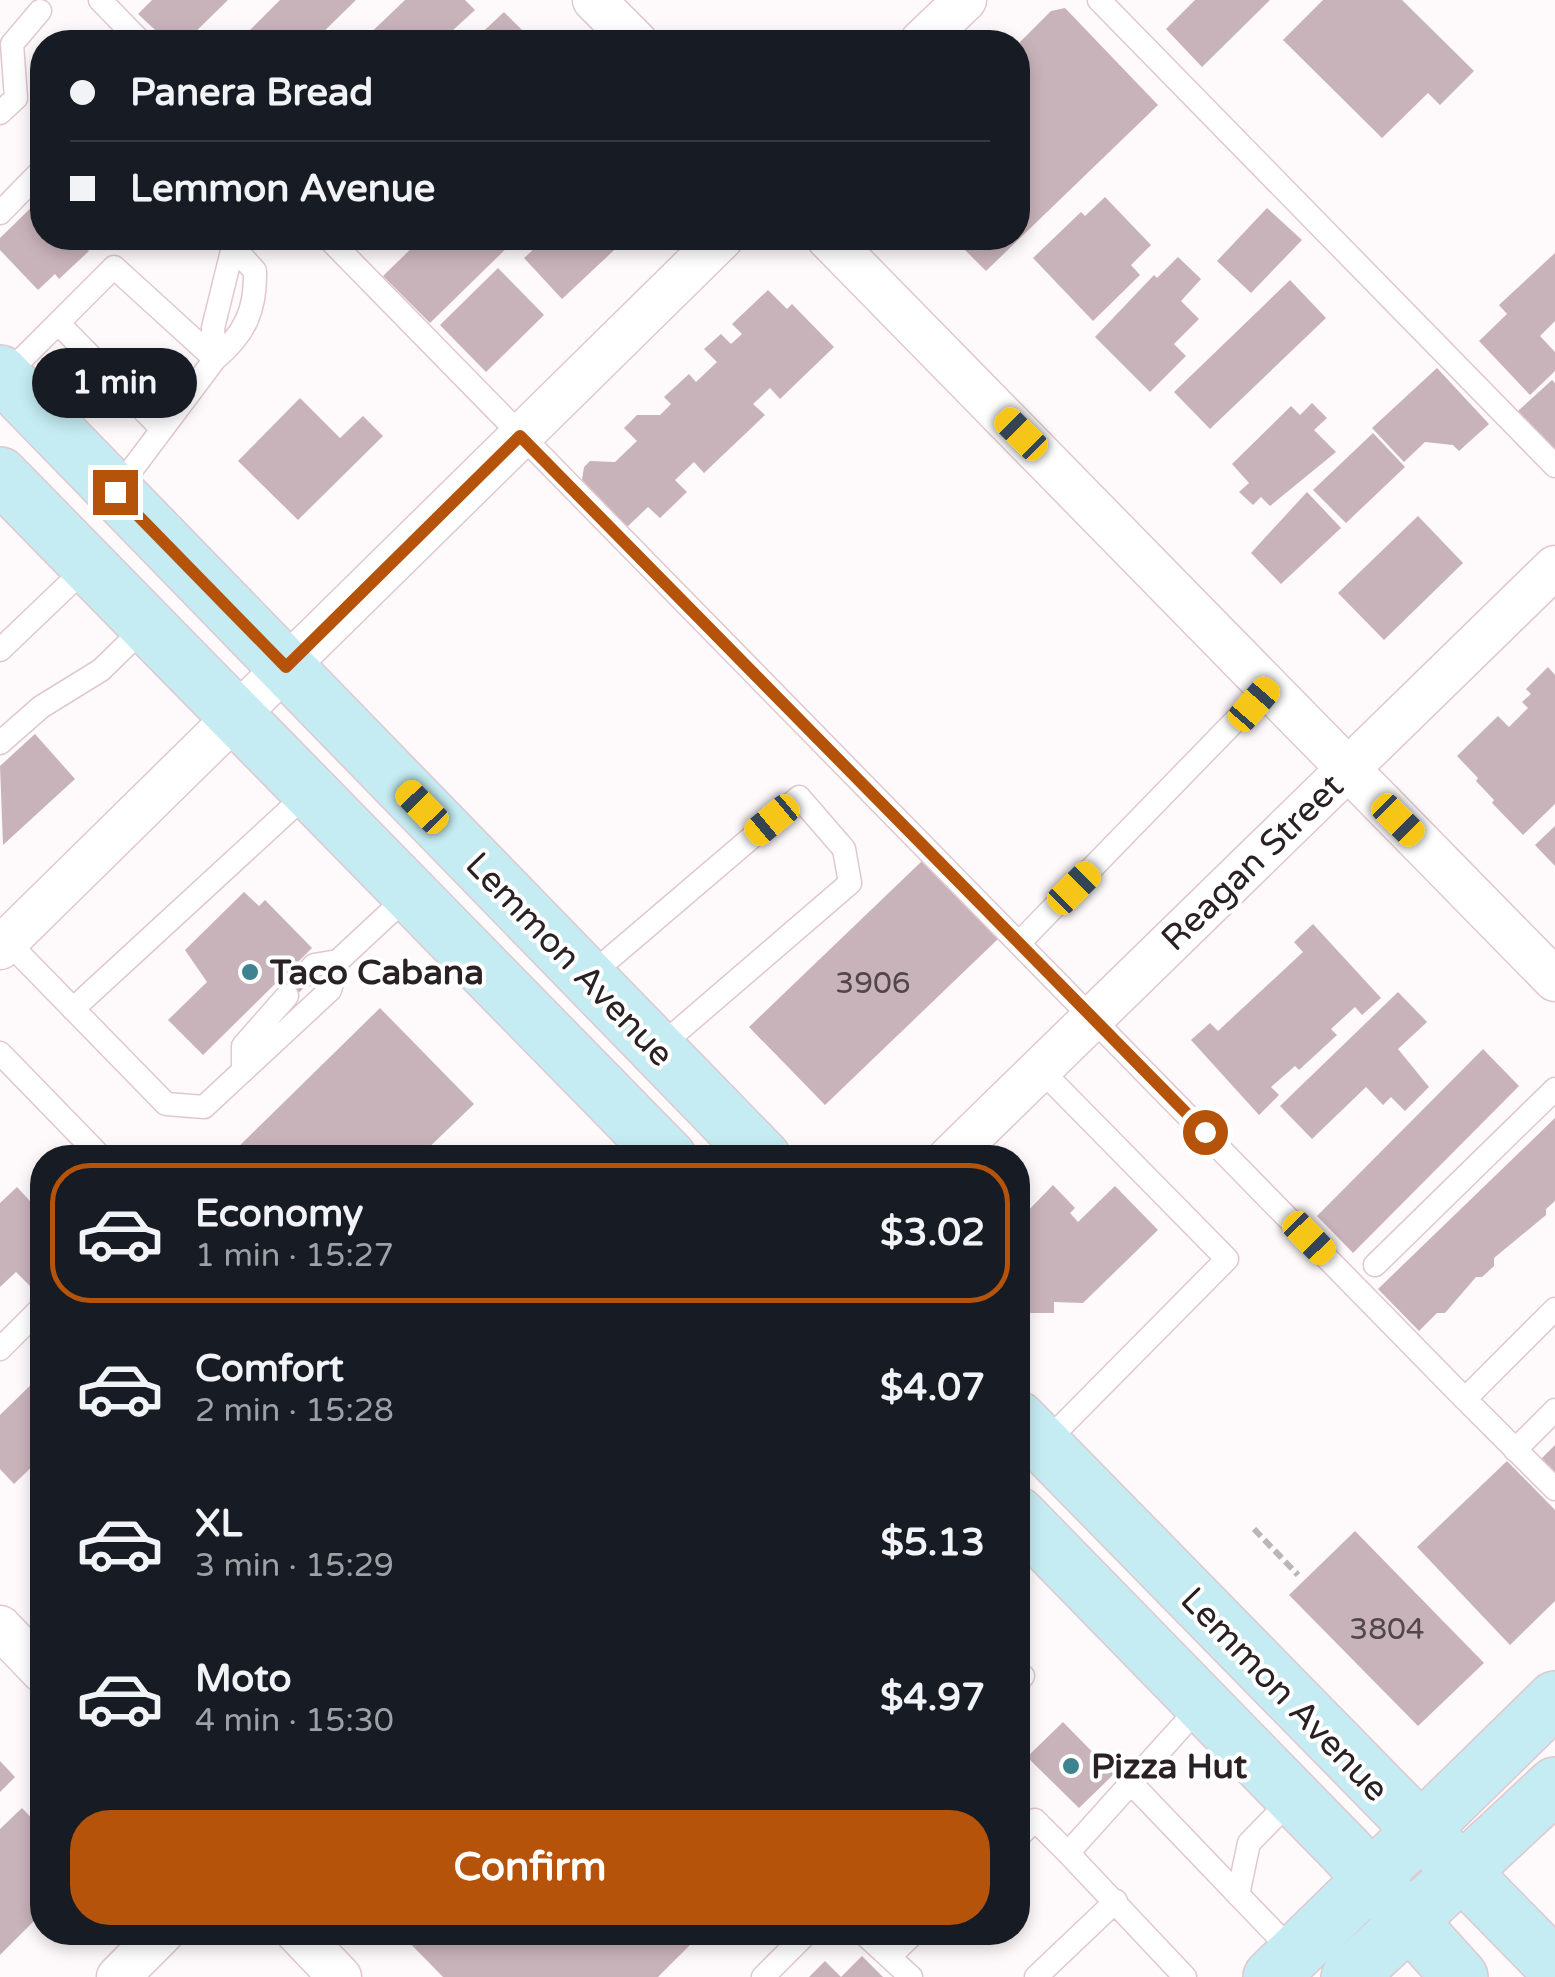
<!DOCTYPE html>
<meta charset="utf-8">
<style>
body{margin:0;font-family:"Varela Round",sans-serif;background:#242831;color:#f1f3f6;height:100vh;display:flex;flex-direction:column;font-size:38px;white-space:nowrap}
*{box-sizing:border-box;margin:0}
p{font-size:32px;color:#9ea1a6}
.icon{flex:none;width:55px;height:55px;fill:none;stroke:currentColor;stroke-width:2;stroke-linecap:round;stroke-linejoin:round}
.map{position:relative;flex:1;overflow:hidden}
.details{position:absolute;left:30px;top:1145px;width:1000px;height:800px;display:flex;flex-direction:column;background:#171b24;border-radius:40px;box-shadow:0 5px 15px #0003}
.details>*{flex:none}
.guide{position:absolute;left:30px;top:30px;width:1000px;height:220px;border-radius:40px;box-shadow:0 5px 15px #0003;display:grid;align-content:center;height:220px;padding:0 40px;background:#171b24}
.end{position:absolute;width:45px;height:45px;margin:-22px;border:12px solid #b45309;background:#fff;box-shadow:0 0 0 5px #fff}
.from{border-radius:50%}
.bubble{position:absolute;height:70px;border-radius:35px;background:#171b24;box-shadow:0 5px 15px #0003;font-size:32px;font-weight:800;line-height:70px;text-align:center}
.car{position:absolute;width:30px;height:60px;margin:-30px -15px;border-radius:12px;box-shadow:0 0 8px 2px #0007;background:linear-gradient(#f5c518 24%,#345 0 40%,#f5c518 0 76%,#345 0 86%,#f5c518 0)}
.guide b{display:flex;align-items:center;gap:35px;height:95px;font-size:38px}
.guide b+b{border-top:2px solid #363941}
.guide i{width:25px;height:25px;background:#f1f3f6}
ul{padding:18px 0 0;list-style:none}
li{display:flex;align-items:center;gap:30px;height:140px;margin:0 20px 15px;padding:0 20px;border:5px solid transparent;border-radius:40px}
li div{flex:1}
li b{display:block;font-size:38px}
li em{font-style:normal;font-weight:800}
li.active{border-color:#b45309}
li>.icon{width:90px;height:90px;stroke-width:1.5}
.primary-button{display:flex;gap:20px;margin-top:auto;padding:20px 40px}
.primary-button a{flex:1;height:115px;border-radius:40px;background:#b45309;color:#fff;font-size:40px;font-weight:800;line-height:115px;text-align:center}
.map>svg:first-child{display:block}
</style>
<div class="map">
<svg width="1555" height="1977" viewBox="0 0 1555 1977">
<rect width="100%" height="100%" fill="#fef9fa"/>
<path fill="#c9b3ba" d="M 152,0 L 228,0 L 185,42 L 168,42 L 138,14 Z
M 280,0 L 356,0 L 313,42 L 238,42 Z
M 405,0 L 465,0 L 475,10 L 440,42 L 361,42 Z
M 1195,0 L 1270,0 L 1202,67 L 1166,29 Z
M 1323,0 L 1402,0 L 1474,71 L 1440,105 L 1428,93 L 1382,138 L 1283,40 Z
M 1065,8 L 1158,105 L 986,271 L 953,238 L 1018,238 L 1018,44 L 1051,11 Z
M 504,12 L 534,42 L 472,42 Z
M 42,197 L 42,238 L 93,238 L 84,246 L 89,251 L 59,279 L 55,274 L 38,290 L 0,250 L 0,238 Z
M 1105,197 L 1151,245 L 1131,265 L 1140,275 L 1093,321 L 1033,258 L 1081,212 L 1085,216 Z
M 1267,208 L 1302,240 L 1251,293 L 1217,261 Z
M 345,238 L 372,238 L 349,242 Z
M 422,238 L 517,238 L 430,323 L 383,276 Z
M 546,238 L 627,238 L 562,299 L 524,258 Z
M 1555,253 L 1555,321 L 1540,336 L 1555,352 L 1555,371 L 1530,395 L 1479,341 L 1507,314 L 1499,305 Z
M 1178,257 L 1201,279 L 1181,301 L 1199,319 L 1174,344 L 1186,356 L 1150,392 L 1095,337 L 1154,275 L 1157,278 Z
M 498,268 L 544,315 L 486,372 L 440,325 Z
M 1290,280 L 1326,318 L 1210,429 L 1174,392 Z
M 768,290 L 787,309 L 792,304 L 834,347 L 780,399 L 770,388 L 753,404 L 765,415 L 704,473 L 694,462 L 675,480 L 687,492 L 660,518 L 648,507 L 627,527 L 582,480 L 584,467 L 590,461 L 615,462 L 637,441 L 624,428 L 637,415 L 660,415 L 671,404 L 664,397 L 689,374 L 696,382 L 717,362 L 704,349 L 721,334 L 731,344 L 742,334 L 732,324 Z
M 1437,368 L 1489,424 L 1459,451 L 1453,445 L 1425,442 L 1404,462 L 1372,428 Z
M 1552,380 L 1555,383 L 1555,451 L 1518,411 Z
M 300,398 L 340,438 L 363,416 L 383,436 L 298,520 L 238,461 Z
M 1312,403 L 1327,418 L 1314,430 L 1336,452 L 1270,506 L 1261,497 L 1253,505 L 1239,492 L 1249,483 L 1232,464 L 1291,406 L 1300,415 Z
M 1373,433 L 1405,467 L 1346,523 L 1313,490 Z
M 1307,492 L 1341,528 L 1281,584 L 1251,553 Z
M 1418,516 L 1463,563 L 1384,640 L 1338,593 Z
M 1548,667 L 1555,675 L 1555,804 L 1523,835 L 1492,803 L 1494,800 L 1476,781 L 1478,778 L 1457,756 L 1498,716 L 1509,727 L 1528,708 L 1522,702 L 1531,694 L 1526,689 Z
M 35,734 L 75,779 L 3,845 L 0,766 Z
M 1555,826 L 1555,866 L 1535,845 Z
M 922,861 L 998,939 L 825,1105 L 749,1027 Z
M 244,892 L 259,906 L 265,900 L 312,948 L 295,965 L 311,981 L 291,1000 L 275,984 L 203,1055 L 168,1020 L 207,982 L 185,950 Z
M 1313,924 L 1381,998 L 1362,1015 L 1355,1007 L 1331,1029 L 1337,1035 L 1299,1070 L 1295,1066 L 1271,1087 L 1279,1095 L 1259,1115 L 1191,1040 L 1210,1023 L 1218,1031 L 1303,952 L 1294,942 Z
M 1398,992 L 1427,1022 L 1398,1049 L 1429,1087 L 1405,1111 L 1391,1097 L 1383,1105 L 1366,1087 L 1312,1139 L 1280,1106 Z
M 380,1008 L 474,1104 L 418,1158 L 227,1158 Z
M 1483,1049 L 1519,1086 L 1353,1253 L 1317,1216 Z
M 1555,1118 L 1555,1201 L 1546,1209 L 1546,1215 L 1494,1258 L 1494,1266 L 1482,1277 L 1476,1277 L 1445,1313 L 1437,1313 L 1419,1331 L 1378,1289 Z
M 1053,1185 L 1075,1208 L 1070,1213 L 1078,1222 L 1115,1186 L 1158,1230 L 1083,1303 L 1054,1302 L 1054,1313 L 1018,1313 L 1018,1221 Z
M 17,1187 L 42,1214 L 42,1286 L 36,1292 L 16,1272 L 0,1287 L 0,1203 Z
M 42,1374 L 42,1457 L 14,1484 L 0,1469 L 0,1415 Z
M 1555,1445 L 1555,1474 L 1541,1459 Z
M 1507,1461 L 1555,1510 L 1555,1601 L 1510,1645 L 1417,1547 Z
M 1355,1531 L 1484,1663 L 1418,1726 L 1289,1595 Z
M 1063,1722 L 1114,1774 L 1079,1808 L 1027,1757 Z
M 0,1761 L 15,1777 L 0,1792 Z
M 22,1808 L 42,1829 L 42,1913 L 0,1955 L 0,1829 Z
M 399,1932 L 703,1932 L 658,1977 L 443,1977 Z
M 862,1956 L 883,1977 L 809,1977 L 825,1961 L 841,1977 Z"/>
<g fill="none" stroke-linecap="round" stroke-linejoin="round">
<g stroke="#dfc8cf" stroke-width="25">
<path id="service" d="M 100,0 L 141,42
M 1099,0 L 1555,466
M 0,113 L 16,98 L 12,44 L 40,11
M 0,213 L 42,170
M 328,238 L 1465,1399
M 58,323 L 162,429
M 215,359 C 245,334 256,310 255,271 L 225,238
M 215,359 L 213,328 L 233,247
M 4,377 L 114,267 L 215,359 L 115,492
M 0,650 L 89,565
M 0,743 L 41,707 L 101,670 L 148,624
M 1,935 L 166,1104 L 204,1107 L 330,990 L 338,961 L 411,893
M 1020,942 L 1269,686
M 305,975 L 314,965 L 338,961
M 588,977 L 799,797 L 844,849 L 850,883 L 657,1049
M 73,1009 L 310,791
M 0,1053 L 102,1158
M 1040,1069 L 1227,1259 L 1043,1445
M 243,1071 L 243,1046 L 287,996
M 1375,1265 L 1555,1089
M 1555,1309 L 1465,1399 L 1555,1489
M 0,1349 L 41,1308
M 1515,1450 L 1555,1410
M 1018,1671 L 1023,1676 L 1018,1682
M 1131,1783 L 1295,1954
M 1018,1837 L 1035,1820 L 1068,1853
M 1238,1895 L 1249,1843 L 1293,1798
M 862,1932 L 911,1977
M 890,1956 L 915,1932
M 763,1977 L 808,1932
M 1036,1977 L 1116,1901
M 1185,1977 L 1068,1853 L 1202,1704"/>
</g>
<g stroke="#dfc8cf" stroke-width="45">
<path id="minor" d="M 594,0 L 636,42
M 921,42 L 965,0
M 828,238 L 1555,980
M 0,948 L 722,238
M 949,1158 L 1555,567
M 0,1627 L 42,1671
M 297,1932 L 340,1977
M 118,1977 L 163,1932"/>
</g>
<g stroke="#dfc8cf" stroke-width="58">
<path id="secondary" d="M 0,373 L 763,1158
M 0,475 L 669,1158
M 1018,1419 L 1555,1967
M 1018,1515 L 1346,1851 L 1460,1977
M 1271,1977 L 1555,1699
M 1349,1977 L 1555,1785"/>
</g>
<path stroke="#bbb5b7" stroke-width="6" stroke-dasharray="10 5" stroke-linecap="butt" d="M 1254,1529 L 1298,1575"/>
<use href="#service" stroke="#fff" stroke-width="22"/>
<use href="#minor" stroke="#fff" stroke-width="42"/>
<use href="#secondary" stroke="#c4ecf2" stroke-width="55"/>
</g>
<g fill="none" stroke-linecap="round" stroke-linejoin="round">
<path stroke="#b45309" stroke-width="12" d="M 115,492 L 286,667 L 520,436 L 1205,1132"/>
</g>
<g fill="#3e8490" stroke="#fff" stroke-width="4">
<circle cx="250" cy="972" r="10"/>
<circle cx="1071" cy="1766" r="10"/>
</g>
<g text-anchor="middle" stroke-width="8" stroke-linejoin="round" paint-order="stroke">
<g font-size="30" fill="#51464a">
<text x="873" y="993">3906</text>
<text x="1387" y="1639">3804</text>
</g>
<g font-size="35" fill="#292124" stroke="#fff">
<text transform="translate(1252 862) rotate(-44)" y="12">Reagan Street</text>
<text transform="translate(570 959) rotate(46)" y="12">Lemmon Avenue</text>
<text transform="translate(1285 1694) rotate(46)" y="12">Lemmon Avenue</text>
</g>
<g font-size="35" font-weight="bold" fill="#292124" stroke="#fff" text-anchor="start">
<text x="270" y="984">Taco Cabana</text>
<text x="1091" y="1778">Pizza Hut</text>
</g>
</g>
</svg>
<i class="end from" style="left:1205px;top:1132px"></i>
<i class="end" style="left:115px;top:492px"></i>
<div class="bubble" style="left:32px;top:348px;width:165px">1 min</div>
<i class="car" style="left:1021px;top:434px;rotate:315deg"></i>
<i class="car" style="left:1254px;top:704px;rotate:41deg"></i>
<i class="car" style="left:422px;top:807px;rotate:316deg"></i>
<i class="car" style="left:772px;top:820px;rotate:230deg"></i>
<i class="car" style="left:1398px;top:820px;rotate:135deg"></i>
<i class="car" style="left:1074px;top:888px;rotate:45deg"></i>
<i class="car" style="left:1309px;top:1238px;rotate:136deg"></i>
<div class="guide">
<b><i class="from"></i>Panera Bread</b>
<b><i></i>Lemmon Avenue</b>
</div>
<section class="details">
<ul>
<li class="active"><svg class="icon" aria-label="car" viewBox="0 0 24 24"><path d="M5 17H2v-5l4-1 3-4h7l3 4 3 1v5h-3M9 17h6M6 11h13"/><circle cx="7" cy="17" r="2"/><circle cx="17" cy="17" r="2"/></svg><div><b>Economy</b><p>1 min · 15:27</p></div><em>$3.02</em></li>
<li><svg class="icon" aria-label="car" viewBox="0 0 24 24"><path d="M5 17H2v-5l4-1 3-4h7l3 4 3 1v5h-3M9 17h6M6 11h13"/><circle cx="7" cy="17" r="2"/><circle cx="17" cy="17" r="2"/></svg><div><b>Comfort</b><p>2 min · 15:28</p></div><em>$4.07</em></li>
<li><svg class="icon" aria-label="car" viewBox="0 0 24 24"><path d="M5 17H2v-5l4-1 3-4h7l3 4 3 1v5h-3M9 17h6M6 11h13"/><circle cx="7" cy="17" r="2"/><circle cx="17" cy="17" r="2"/></svg><div><b>XL</b><p>3 min · 15:29</p></div><em>$5.13</em></li>
<li><svg class="icon" aria-label="car" viewBox="0 0 24 24"><path d="M5 17H2v-5l4-1 3-4h7l3 4 3 1v5h-3M9 17h6M6 11h13"/><circle cx="7" cy="17" r="2"/><circle cx="17" cy="17" r="2"/></svg><div><b>Moto</b><p>4 min · 15:30</p></div><em>$4.97</em></li>
</ul>
<div class="primary-button"><a>Confirm</a></div>
</section>
</div>
